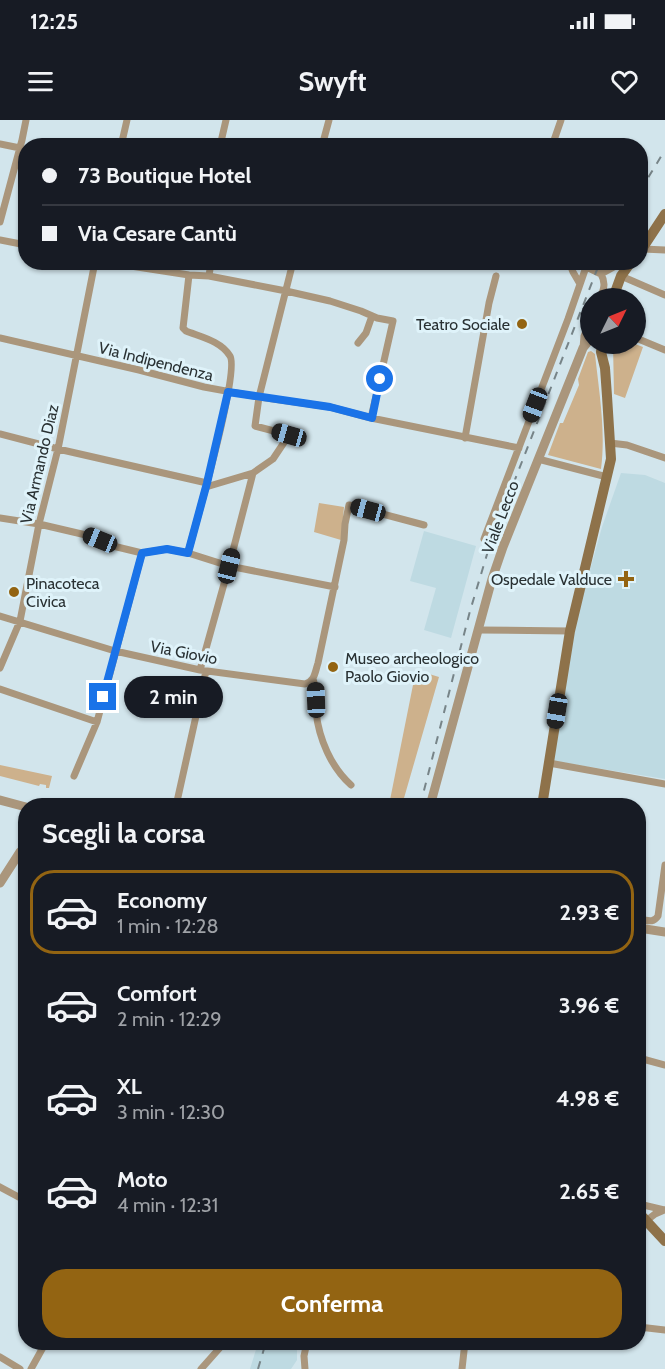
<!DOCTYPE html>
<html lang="it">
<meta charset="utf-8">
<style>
body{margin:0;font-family:Cabin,sans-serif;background:#242831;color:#f1f3f6;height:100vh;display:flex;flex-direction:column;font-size:22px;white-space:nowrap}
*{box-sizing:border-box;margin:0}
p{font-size:20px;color:#9ea1a6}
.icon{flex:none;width:33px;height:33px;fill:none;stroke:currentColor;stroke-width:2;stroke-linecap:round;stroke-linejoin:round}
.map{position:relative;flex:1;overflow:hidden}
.drawer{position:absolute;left:18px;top:678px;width:628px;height:552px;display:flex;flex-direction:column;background:#171b24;border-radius:24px;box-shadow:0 2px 4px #0004}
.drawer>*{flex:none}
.top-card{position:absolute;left:18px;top:18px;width:630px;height:132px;border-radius:24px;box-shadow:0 2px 4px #0004;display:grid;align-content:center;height:132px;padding:0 24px;background:#171b24}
.needle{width:39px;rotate:47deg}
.tools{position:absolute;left:580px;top:168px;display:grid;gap:12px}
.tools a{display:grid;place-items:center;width:66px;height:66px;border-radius:50%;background:#171b24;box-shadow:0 2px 4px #0004;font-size:30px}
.end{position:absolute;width:27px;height:27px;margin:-14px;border:8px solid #1a73e8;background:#fff;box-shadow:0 0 0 3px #fff}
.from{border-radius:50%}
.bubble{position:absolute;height:42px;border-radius:21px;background:#171b24;box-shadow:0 2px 4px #0004;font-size:20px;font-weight:800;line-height:42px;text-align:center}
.car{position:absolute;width:18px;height:36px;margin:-18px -9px;border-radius:8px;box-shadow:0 0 4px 2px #0007;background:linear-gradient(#222 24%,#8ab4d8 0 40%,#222 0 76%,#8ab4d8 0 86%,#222 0)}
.top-card b{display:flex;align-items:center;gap:21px;height:57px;font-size:22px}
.top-card b+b{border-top:2px solid #363941}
.top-card i{width:15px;height:15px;background:#f1f3f6}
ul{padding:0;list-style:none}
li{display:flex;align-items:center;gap:18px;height:84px;margin:0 12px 9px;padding:0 12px;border:3px solid transparent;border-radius:24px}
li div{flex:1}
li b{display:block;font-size:22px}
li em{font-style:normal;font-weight:800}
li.current{border-color:#936412}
li>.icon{width:54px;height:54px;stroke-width:1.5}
h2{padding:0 24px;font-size:27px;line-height:72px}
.button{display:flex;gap:12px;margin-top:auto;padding:12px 24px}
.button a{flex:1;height:69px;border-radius:24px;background:#936412;color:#fff;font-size:24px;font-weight:800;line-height:69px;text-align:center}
.status{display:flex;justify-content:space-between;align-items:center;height:42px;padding:0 30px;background:#171b24;direction:ltr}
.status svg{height:16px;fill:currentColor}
header{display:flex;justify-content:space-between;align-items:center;height:78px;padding:0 24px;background:#171b24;font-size:27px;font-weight:800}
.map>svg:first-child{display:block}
</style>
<div class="status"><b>12:25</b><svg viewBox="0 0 49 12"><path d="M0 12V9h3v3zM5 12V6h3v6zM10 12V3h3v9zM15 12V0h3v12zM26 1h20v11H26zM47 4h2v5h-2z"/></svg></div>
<header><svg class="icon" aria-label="menu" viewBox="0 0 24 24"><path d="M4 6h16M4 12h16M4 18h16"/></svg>Swyft<svg class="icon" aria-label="heart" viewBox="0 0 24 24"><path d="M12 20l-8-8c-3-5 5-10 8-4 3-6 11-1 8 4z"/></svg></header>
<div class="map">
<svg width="665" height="1249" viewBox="0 0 665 1249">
<rect width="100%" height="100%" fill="#d2e5ec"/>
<path fill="#bedae2" d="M 621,353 L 645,355 L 665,363 L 665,659 L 553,641 L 573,511 L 602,407 Z
M 424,411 L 476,426 L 451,518 L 424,510 L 436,468 L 410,461 Z
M 258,1223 L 298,1223 L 297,1229 L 297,1240 L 291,1249 L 250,1249 Z"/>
<path fill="#cdb18c" d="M 613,224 L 635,224 L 643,227 L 625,278 L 614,274 Z
M 591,231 L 595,234 C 599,272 606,311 601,349 L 548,335 L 560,303 L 563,303 L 579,265 L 578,259 L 588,232 Z
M 319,383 L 344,387 L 341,420 L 314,412 Z
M 416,550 L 439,557 L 402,685 L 389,685 Z
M 0,645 L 52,656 L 49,668 L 46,668 L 46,665 L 40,664 L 39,666 L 0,656 Z"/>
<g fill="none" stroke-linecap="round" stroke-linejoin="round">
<path stroke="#aa967c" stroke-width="7" d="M 0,24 L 20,28
M 121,26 L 127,0
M 220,26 L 226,0
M 322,26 L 329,0
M 552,26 L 561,0
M 0,102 L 22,20 L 26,0
M 0,120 L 26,125
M 640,131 L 643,129 L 665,130
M 105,142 L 189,155 L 209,156 L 286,171 L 330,181 L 361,191 L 377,198 L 393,201 L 371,298
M 569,142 L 573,152 L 580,164
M 576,142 L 601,154
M 601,154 L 623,142
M 209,156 L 211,142
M 621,156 L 665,175
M 600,178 C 604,169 606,163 601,154
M 0,218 L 139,250 L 204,267 L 259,277 L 330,287 L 371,298 L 519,328
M 636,218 L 665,230
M 358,223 L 366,213 L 372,196
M 583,228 L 584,216 L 591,199
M 0,314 L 58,329 L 207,363
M 465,318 L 489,183 L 496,156
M 610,323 L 627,325 L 665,338
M 538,339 L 607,357
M 206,367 L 253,353 L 273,339 L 289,315 L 255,306 L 259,277 L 293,142
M 0,398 L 39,404 L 86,415 L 113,426 L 142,433 L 167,429 L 188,433 L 229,446 L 335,467
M 504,425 L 484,419 L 568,199 L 586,147
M 188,433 C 195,406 240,252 230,236 C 221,221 201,217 186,211 L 183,208 L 189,155
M 0,496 L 115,531 L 200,550 L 305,564 C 315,561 315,552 318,543 L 344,420 L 345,404 L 349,385 L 424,405
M 479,510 L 570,511
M 0,548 L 20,501 L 39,404 L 58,329 L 95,142
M 200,550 L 229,446 L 253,353
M 313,559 C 317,570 315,581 316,592 C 319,619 331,647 351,665
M 0,569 L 97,602
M 549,643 L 665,664
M 74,656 L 97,602 L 142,433
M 176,686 L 206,551
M 639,799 C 647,800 653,804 658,796 L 665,745
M 639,938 L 665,945
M 0,1067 L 26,1081
M 639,1084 L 665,1090
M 646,1101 L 655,1094 L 664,1090
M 639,1207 L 665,1210
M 0,1237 L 20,1249
M 31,1249 L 46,1222
M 201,1249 L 225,1222
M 305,1249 L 304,1236 L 307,1222
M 462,1249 L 465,1222"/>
<path stroke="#aa967c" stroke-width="9" d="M 0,680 L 26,687
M 430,686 L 492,459 L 503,427 L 583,228 L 591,218
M 0,763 L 20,732 L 26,727
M 639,808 L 665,812"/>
<path stroke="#8e724a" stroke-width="10" d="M 640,132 L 665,94
M 613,178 L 621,156 L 631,142
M 542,686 L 570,511 L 611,339 L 607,276 L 605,248 L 601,232 L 602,224
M 639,1093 L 665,1121"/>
<path stroke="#778488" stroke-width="2" stroke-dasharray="8 8" stroke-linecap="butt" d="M 640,71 L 665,30
M 420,686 L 470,491 L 491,421 L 600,142
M 258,1249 L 266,1222"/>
</g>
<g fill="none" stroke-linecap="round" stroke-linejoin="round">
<path stroke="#1a73e8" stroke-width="8" d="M 103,577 L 142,433 L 167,429 L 188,433 L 207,363 L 228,272 L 330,287 L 372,298 L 380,259"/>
</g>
<g fill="#936412" stroke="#dff3fa" stroke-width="2">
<circle cx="522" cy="204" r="6"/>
<path d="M623 450h6v6h6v6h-6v6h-6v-6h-6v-6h6z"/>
<circle cx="14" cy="472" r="6"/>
<circle cx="333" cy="547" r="6"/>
</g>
<g text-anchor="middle" stroke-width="6" stroke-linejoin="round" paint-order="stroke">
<g font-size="16" fill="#293133" stroke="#dff3fa" text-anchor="end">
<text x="510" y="210">Teatro Sociale</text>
<text x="612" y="465">Ospedale Valduce</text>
<text x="26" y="469" text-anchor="start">Pinacoteca<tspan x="26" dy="18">Civica</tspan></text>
<text x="345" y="544" text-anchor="start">Museo archeologico<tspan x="345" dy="18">Paolo Giovio</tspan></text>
</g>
<g font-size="16" fill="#293133" stroke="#dff3fa">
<text transform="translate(156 241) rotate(14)" y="6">Via Indipendenza</text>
<text transform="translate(39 344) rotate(-77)" y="6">Via Armando Diaz</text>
<text transform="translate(500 397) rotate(-69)" y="6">Viale Lecco</text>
<text transform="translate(184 532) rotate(11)" y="6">Via Giovio</text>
</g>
</g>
</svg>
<div class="tools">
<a><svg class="needle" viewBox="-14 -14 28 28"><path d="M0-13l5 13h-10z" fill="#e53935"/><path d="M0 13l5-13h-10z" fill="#9ea1a6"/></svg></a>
</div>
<i class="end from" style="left:380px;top:259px"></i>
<i class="end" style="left:103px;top:577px"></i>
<div class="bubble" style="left:124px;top:556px;width:99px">2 min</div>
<i class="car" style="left:535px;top:285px;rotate:201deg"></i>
<i class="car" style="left:289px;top:315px;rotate:286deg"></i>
<i class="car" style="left:368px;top:390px;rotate:285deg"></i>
<i class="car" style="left:100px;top:420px;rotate:292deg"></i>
<i class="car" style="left:229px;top:446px;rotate:14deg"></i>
<i class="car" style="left:316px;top:580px;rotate:358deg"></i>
<i class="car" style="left:557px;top:591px;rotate:189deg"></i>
<div class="top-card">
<b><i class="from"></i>73 Boutique Hotel</b>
<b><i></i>Via Cesare Cantù</b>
</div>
<section class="drawer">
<h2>Scegli la corsa</h2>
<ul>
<li class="current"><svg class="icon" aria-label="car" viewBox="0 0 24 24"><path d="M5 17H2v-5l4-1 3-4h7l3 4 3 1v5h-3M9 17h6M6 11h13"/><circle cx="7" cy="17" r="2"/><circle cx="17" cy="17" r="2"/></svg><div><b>Economy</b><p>1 min · 12:28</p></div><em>2.93 €</em></li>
<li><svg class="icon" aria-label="car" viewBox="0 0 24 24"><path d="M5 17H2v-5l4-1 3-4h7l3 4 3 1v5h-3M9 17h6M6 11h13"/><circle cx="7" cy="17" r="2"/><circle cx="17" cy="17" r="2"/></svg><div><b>Comfort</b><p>2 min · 12:29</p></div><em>3.96 €</em></li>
<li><svg class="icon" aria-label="car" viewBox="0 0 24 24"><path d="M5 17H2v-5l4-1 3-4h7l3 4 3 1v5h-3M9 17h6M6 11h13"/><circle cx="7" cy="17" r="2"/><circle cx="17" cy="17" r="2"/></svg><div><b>XL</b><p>3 min · 12:30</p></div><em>4.98 €</em></li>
<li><svg class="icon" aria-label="car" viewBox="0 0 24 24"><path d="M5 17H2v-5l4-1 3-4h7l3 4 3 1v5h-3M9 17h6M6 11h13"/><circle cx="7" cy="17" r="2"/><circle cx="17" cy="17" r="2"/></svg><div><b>Moto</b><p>4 min · 12:31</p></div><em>2.65 €</em></li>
</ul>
<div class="button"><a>Conferma</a></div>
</section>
</div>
